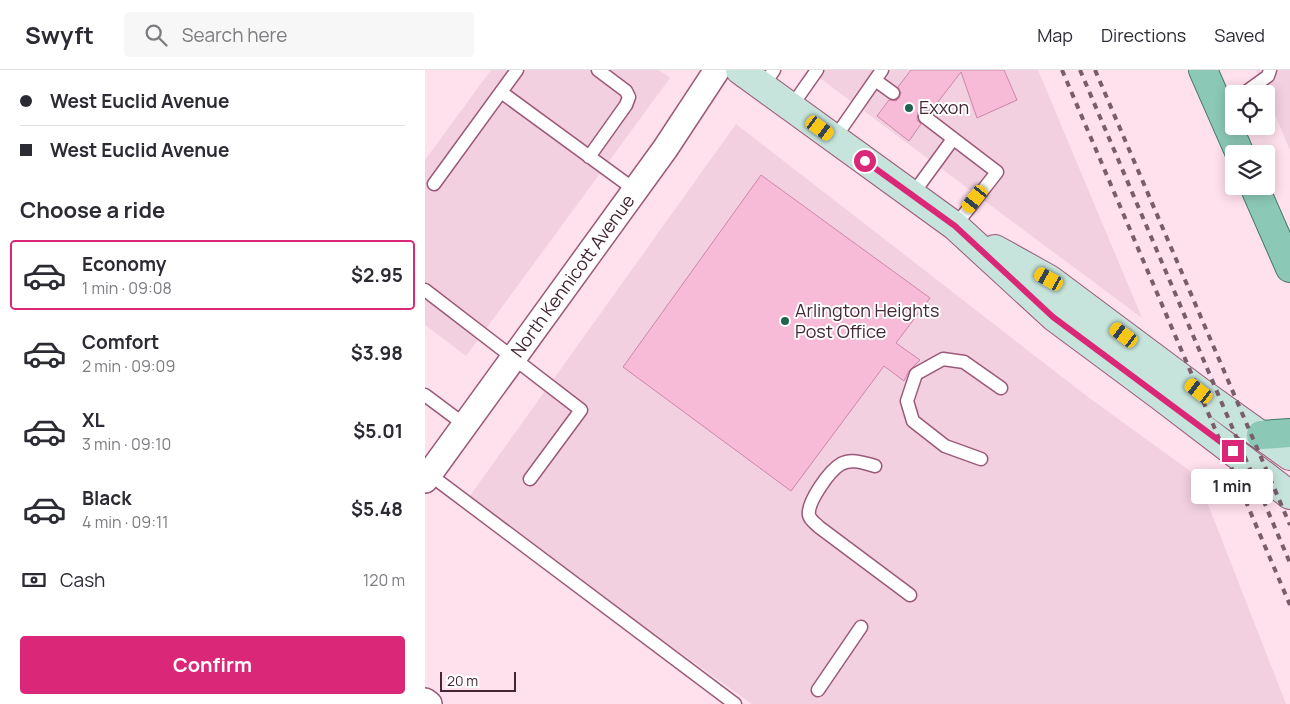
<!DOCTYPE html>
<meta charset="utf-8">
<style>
body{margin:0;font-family:Manrope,sans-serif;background:#f7f7f7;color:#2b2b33;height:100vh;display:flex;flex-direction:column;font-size:19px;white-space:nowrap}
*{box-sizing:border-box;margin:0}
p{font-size:16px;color:#7c7c81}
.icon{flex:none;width:28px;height:28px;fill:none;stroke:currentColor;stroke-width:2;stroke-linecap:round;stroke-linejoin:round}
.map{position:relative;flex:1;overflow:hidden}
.side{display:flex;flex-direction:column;background:#fff;width:425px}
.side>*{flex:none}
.hud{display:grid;align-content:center;height:110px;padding:0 20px;background:#fff}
.tools{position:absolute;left:800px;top:15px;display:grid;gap:10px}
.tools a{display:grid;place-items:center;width:50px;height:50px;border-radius:5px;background:#fff;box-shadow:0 2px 12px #0003;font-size:25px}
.scale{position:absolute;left:15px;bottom:12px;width:76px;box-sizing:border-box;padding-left:5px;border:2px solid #442735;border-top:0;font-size:14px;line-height:18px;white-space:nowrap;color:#442735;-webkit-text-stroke:4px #fff;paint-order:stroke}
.end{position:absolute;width:22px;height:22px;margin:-11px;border:6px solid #db2777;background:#fff;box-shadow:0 0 0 2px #fff}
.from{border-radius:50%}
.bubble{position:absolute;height:35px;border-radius:5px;background:#fff;box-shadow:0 2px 12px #0003;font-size:16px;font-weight:700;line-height:35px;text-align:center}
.car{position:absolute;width:15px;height:30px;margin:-15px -8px;border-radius:6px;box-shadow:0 0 4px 1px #0007;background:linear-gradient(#f5c518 24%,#345 0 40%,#f5c518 0 76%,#345 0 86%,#f5c518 0)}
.hud b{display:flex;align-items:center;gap:18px;height:48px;font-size:19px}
.hud b+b{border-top:1px solid #e1e1e2}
.hud i{width:12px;height:12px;background:#2b2b33}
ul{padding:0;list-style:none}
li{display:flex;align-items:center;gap:15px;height:70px;margin:0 10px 8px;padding:0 10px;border:2px solid transparent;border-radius:5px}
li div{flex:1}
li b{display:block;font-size:19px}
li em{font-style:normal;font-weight:700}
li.active{border-color:#db2777}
li>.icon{width:45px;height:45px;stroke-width:1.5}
h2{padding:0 20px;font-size:22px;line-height:60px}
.pay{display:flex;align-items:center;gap:12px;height:55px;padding:0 20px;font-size:19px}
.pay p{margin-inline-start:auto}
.button{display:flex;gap:10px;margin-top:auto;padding:10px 20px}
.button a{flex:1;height:58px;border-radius:5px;background:#db2777;color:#fff;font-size:20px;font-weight:700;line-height:58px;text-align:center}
header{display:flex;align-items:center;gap:30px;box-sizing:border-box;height:70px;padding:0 25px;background:#fff;border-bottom:1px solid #e1e1e2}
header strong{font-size:24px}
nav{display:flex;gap:28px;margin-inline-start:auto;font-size:18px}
.search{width:350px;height:45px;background:#f7f7f7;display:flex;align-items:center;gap:12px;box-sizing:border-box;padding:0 18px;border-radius:5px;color:#7c7c81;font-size:19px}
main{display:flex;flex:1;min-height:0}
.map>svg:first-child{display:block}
</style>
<header>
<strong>Swyft</strong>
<div class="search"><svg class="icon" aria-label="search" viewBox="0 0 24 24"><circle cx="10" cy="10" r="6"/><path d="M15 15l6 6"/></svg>Search here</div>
<nav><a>Map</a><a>Directions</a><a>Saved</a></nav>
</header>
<main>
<section class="side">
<div class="hud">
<b><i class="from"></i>West Euclid Avenue</b>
<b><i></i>West Euclid Avenue</b>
</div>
<h2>Choose a ride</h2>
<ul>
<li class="active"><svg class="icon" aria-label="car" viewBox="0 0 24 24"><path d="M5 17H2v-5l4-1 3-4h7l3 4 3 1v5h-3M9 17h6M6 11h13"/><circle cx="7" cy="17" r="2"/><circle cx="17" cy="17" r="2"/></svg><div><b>Economy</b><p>1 min · 09:08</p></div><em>$2.95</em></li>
<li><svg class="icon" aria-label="car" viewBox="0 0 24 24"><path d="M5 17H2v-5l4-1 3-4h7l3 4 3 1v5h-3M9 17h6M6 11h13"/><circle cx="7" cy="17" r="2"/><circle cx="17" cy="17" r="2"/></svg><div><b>Comfort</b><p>2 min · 09:09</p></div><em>$3.98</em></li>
<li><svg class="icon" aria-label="car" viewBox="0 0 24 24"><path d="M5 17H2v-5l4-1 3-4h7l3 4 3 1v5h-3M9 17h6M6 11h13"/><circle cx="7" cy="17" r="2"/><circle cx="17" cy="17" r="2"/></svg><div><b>XL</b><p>3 min · 09:10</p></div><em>$5.01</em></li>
<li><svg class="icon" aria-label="car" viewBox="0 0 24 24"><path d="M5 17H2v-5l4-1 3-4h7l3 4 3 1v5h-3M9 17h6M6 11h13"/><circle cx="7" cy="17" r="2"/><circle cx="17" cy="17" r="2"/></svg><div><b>Black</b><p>4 min · 09:11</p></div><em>$5.48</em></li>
</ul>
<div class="pay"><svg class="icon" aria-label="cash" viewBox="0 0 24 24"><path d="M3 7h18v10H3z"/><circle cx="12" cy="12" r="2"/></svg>Cash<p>120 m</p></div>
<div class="button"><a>Confirm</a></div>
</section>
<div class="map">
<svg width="865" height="634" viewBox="0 0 865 634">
<rect width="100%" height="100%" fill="#ffe0ed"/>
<path fill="#f2d0df" d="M 66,0 L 234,0 L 245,8 L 41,286 L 0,255 L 0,90 Z
M 384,0 L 613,0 L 717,248 Z
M 831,0 L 865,0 L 865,80 L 841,24 Z
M 311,54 L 663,327 L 772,406 L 861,634 L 327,634 L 42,430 Z"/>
<path fill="#f8bbd7" stroke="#cd86a8" d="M 486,0 L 579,0 L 592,30 L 552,48 L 536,2 L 506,41 L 501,39 L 493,42 L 492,50 L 496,54 L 484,71 L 452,46 L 464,30 L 471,31 L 474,28 L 476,23 L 473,17 Z
M 336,105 L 505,228 L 471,273 L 495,290 L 484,301 L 479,311 L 459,296 L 366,421 L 198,297 Z"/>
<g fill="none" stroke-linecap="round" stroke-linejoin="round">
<g stroke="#9b5979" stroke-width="15">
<path id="service" d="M 450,10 L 468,23
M 338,16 L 349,0
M 76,22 L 210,120
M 818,24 L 843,6 L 845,0
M 366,37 L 392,0
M 500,47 L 572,102 L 530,156
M 409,69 L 457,0
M 164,87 L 201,35 L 204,27 L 201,21 L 173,0
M 9,114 L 92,0
M 487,125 L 528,69
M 0,220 L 156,340 L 105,409
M 0,325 L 40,355
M 556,389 L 520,376 L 488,351 L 482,331 L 491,304 L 518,289 L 539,292 L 576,318
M 450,396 C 439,393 426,388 416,394 C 405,400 382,432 384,445 C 385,450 390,453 394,457 L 485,525
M 4,404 L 310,634
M 393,620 L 436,557"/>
</g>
<g stroke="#9b5979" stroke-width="28">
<path id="minor" d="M 0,410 L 240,79 L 292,0
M 0,631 L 4,634"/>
</g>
<g stroke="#9b5979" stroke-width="30">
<path id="secondary" d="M 315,0 L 530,156 L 629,247 L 734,325 L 865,425
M 570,179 L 624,209 L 774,321 L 865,386"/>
</g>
<g stroke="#41786a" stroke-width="30">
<path id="primary" d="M 778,0 L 815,84
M 829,116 L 865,198
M 836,365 L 865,363"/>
</g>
<use href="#service" stroke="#fff" stroke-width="12"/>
<use href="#minor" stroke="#fff" stroke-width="25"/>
<use href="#secondary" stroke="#c6e4db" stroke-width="28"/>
<use href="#primary" stroke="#8cc8b6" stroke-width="28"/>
<path stroke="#7a5c6a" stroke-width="4" stroke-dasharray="6 6" stroke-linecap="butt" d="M 637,0 L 865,535
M 655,0 L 865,493
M 670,0 L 865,455"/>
</g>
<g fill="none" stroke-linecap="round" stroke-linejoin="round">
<path stroke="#db2777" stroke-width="6" d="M 440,91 L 530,156 L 628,247 L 808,381"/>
</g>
<g fill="#23624f" stroke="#fff" stroke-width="2">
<circle cx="484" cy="38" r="5"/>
<circle cx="360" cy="251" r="5"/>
</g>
<g text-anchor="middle" stroke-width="4" stroke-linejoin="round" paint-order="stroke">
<g font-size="18" fill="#442735" stroke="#fff" text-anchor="start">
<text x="494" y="44">Exxon</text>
<text x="370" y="247">Arlington Heights<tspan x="370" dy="21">Post Office</tspan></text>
</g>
<g font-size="18" fill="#442735" stroke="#fff">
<text transform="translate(148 206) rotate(-54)" y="6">North Kennicott Avenue</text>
</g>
</g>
</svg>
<div class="tools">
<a><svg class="icon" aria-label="locate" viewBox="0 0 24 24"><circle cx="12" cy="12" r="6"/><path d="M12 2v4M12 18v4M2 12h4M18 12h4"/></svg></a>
<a><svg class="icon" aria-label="layers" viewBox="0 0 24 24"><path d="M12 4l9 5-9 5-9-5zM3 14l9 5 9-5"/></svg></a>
</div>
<div class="scale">20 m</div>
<i class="end from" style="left:440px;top:91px"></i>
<i class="end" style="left:808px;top:381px"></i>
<div class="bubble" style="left:766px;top:399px;width:82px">1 min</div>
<i class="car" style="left:395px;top:58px;rotate:126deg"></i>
<i class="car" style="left:550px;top:129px;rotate:218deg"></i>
<i class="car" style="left:624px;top:209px;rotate:299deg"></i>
<i class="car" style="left:699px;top:265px;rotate:307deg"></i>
<i class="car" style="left:774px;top:321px;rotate:307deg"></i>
</div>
</main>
